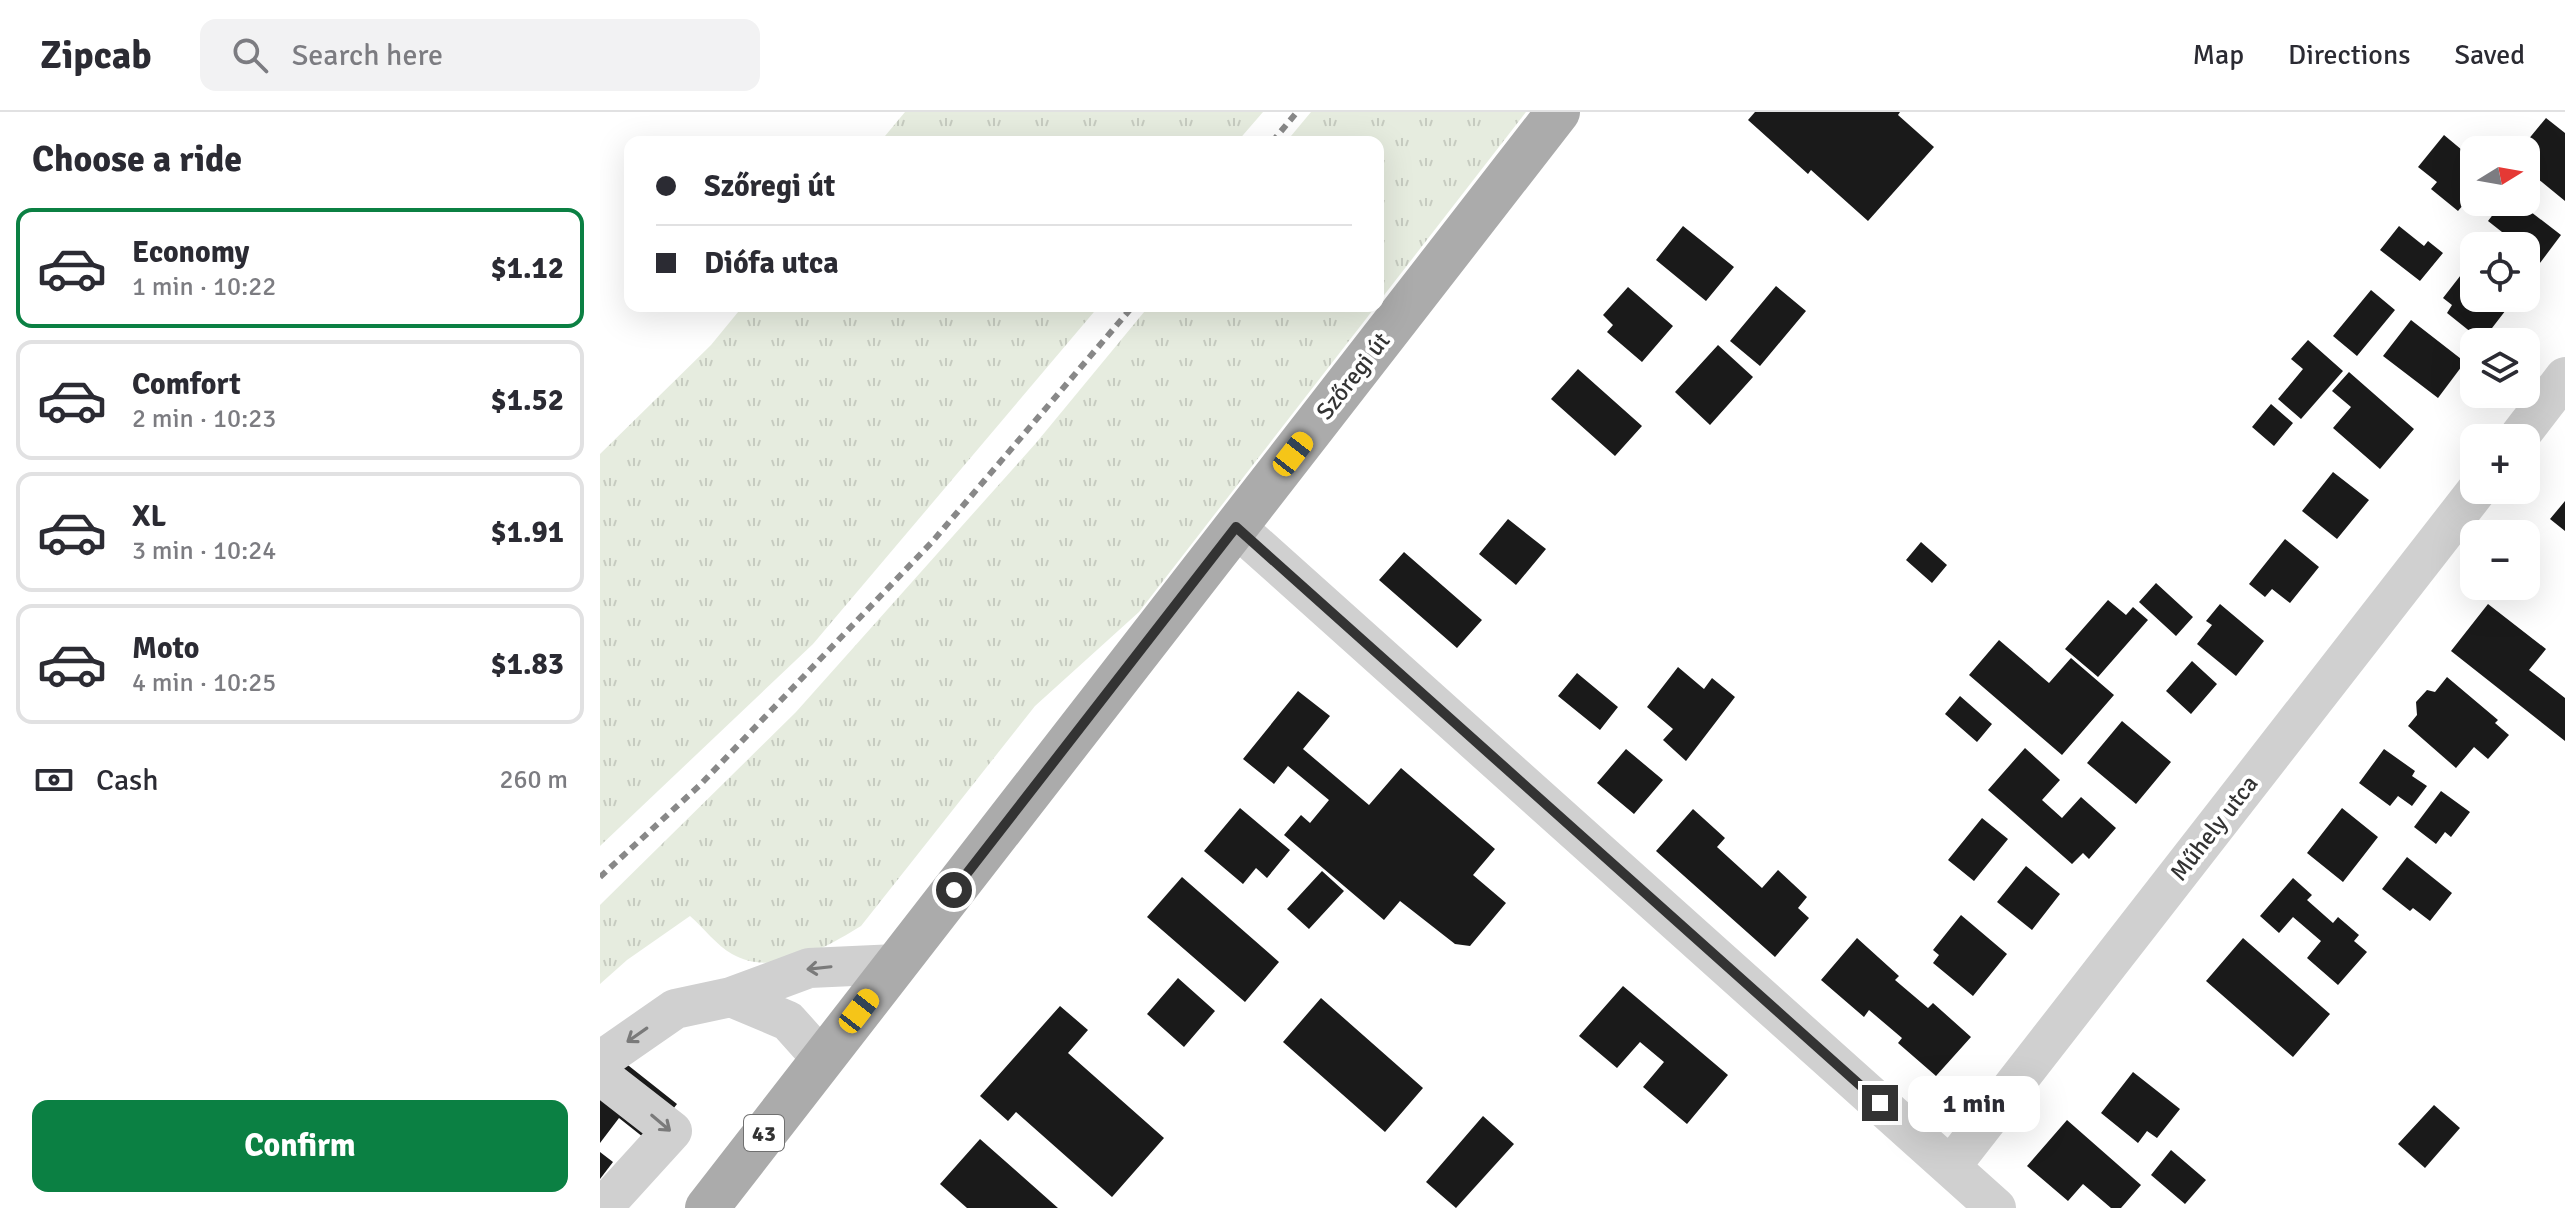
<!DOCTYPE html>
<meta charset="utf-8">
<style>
body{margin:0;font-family:Signika,sans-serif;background:#f2f2f3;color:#2b2b33;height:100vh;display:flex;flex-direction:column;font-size:30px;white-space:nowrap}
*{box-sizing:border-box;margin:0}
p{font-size:26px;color:#7c7c81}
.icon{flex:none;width:44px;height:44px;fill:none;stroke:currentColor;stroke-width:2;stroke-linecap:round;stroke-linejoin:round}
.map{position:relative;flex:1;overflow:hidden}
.sheet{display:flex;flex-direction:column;background:#fff;width:600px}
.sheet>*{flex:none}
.top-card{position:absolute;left:24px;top:24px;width:760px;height:176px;border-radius:16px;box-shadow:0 8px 32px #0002;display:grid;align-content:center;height:176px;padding:0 32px;background:#fff}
.needle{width:52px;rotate:79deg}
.controls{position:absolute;left:1860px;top:24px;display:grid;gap:16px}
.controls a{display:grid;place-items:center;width:80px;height:80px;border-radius:16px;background:#fff;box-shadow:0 8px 32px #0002;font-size:40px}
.end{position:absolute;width:36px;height:36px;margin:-18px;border:10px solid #333;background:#fff;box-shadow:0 0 0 4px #fff}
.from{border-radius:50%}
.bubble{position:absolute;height:56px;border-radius:16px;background:#fff;box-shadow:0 8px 32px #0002;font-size:26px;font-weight:800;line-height:56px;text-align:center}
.car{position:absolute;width:24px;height:48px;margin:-24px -12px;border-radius:10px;box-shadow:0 0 6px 2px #0007;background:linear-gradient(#f5c518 24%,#345 0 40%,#f5c518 0 76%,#345 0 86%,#f5c518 0)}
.top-card b{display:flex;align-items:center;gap:28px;height:76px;font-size:30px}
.top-card b+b{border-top:2px solid #e1e1e2}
.top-card i{width:20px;height:20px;background:#2b2b33}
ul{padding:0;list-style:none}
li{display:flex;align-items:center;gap:24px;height:120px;margin:0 16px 12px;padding:0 16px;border:4px solid #e1e1e2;border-radius:16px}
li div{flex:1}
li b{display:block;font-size:30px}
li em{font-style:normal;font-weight:800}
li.selected{border-color:#0b8043}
li>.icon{width:72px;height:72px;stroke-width:1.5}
h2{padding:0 32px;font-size:36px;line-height:96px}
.pay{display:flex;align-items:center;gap:20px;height:88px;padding:0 32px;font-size:30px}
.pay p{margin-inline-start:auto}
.action{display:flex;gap:16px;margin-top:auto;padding:16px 32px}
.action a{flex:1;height:92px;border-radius:16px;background:#0b8043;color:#fff;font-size:32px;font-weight:800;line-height:92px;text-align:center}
header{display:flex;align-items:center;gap:48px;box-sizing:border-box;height:112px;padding:0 40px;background:#fff;border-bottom:2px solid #e1e1e2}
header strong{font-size:38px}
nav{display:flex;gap:44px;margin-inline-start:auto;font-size:28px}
.search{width:560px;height:72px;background:#f2f2f3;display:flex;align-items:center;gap:20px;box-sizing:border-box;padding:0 28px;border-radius:16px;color:#7c7c81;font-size:30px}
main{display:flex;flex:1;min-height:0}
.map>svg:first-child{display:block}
</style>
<header>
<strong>Zipcab</strong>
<div class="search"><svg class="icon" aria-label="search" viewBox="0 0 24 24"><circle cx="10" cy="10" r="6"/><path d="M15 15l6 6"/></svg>Search here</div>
<nav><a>Map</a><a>Directions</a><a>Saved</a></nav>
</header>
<main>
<section class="sheet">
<h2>Choose a ride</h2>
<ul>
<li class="selected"><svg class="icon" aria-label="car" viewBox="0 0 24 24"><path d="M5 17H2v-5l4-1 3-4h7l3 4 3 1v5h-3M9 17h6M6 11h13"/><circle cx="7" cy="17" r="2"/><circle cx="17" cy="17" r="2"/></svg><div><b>Economy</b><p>1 min · 10:22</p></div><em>$1.12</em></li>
<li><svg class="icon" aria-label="car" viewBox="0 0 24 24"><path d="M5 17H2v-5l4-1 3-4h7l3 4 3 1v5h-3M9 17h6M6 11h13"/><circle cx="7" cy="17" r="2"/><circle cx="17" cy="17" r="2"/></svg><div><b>Comfort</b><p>2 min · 10:23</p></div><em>$1.52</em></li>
<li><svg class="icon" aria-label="car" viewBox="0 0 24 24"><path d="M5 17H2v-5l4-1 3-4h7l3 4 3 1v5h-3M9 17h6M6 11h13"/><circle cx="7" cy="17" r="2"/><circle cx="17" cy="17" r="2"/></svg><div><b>XL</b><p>3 min · 10:24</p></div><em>$1.91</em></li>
<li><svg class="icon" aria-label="car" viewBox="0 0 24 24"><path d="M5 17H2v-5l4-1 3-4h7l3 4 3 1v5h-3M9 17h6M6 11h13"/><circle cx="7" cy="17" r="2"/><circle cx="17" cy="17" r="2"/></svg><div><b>Moto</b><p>4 min · 10:25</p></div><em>$1.83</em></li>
</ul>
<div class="pay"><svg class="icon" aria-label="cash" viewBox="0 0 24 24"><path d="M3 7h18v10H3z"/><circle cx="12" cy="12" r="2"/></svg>Cash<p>260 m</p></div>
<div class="action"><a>Confirm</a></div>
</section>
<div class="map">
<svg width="1965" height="1096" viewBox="0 0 1965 1096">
<defs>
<pattern id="grass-tufts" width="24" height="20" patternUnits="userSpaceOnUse" patternTransform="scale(2)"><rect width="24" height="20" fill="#e6ecdf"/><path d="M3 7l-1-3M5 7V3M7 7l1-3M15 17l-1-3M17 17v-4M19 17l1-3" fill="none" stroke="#c6cbc0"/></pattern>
</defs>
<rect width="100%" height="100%" fill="#fff"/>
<path fill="url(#grass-tufts)" d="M 305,0 L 663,0 L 637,30 L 280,30 Z
M 711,0 L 926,0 L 778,191 L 778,30 L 686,30 Z
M 143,194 L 499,194 L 213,532 L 0,734 L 0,342 L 111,233 Z
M 549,194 L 776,194 L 539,500 L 435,594 L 261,814 C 225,836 175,866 132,842 C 117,834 103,815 90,804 L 27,848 L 0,872 L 0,793 L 196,600 L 436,331 Z"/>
<path fill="#1a1a1a" d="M 1155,0 L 1300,0 L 1298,3 L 1334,35 L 1268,109 L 1211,58 L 1208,62 L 1148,8 Z
M 1946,6 L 1965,21 L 1965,89 L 1926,57 L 1926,48 L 1936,36 L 1927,29 Z
M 1844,23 L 1874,48 L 1874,80 L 1858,99 L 1831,77 L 1837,70 L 1818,55 Z
M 1901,92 L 1915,102 L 1922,93 L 1961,123 L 1928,167 L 1926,134 L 1891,134 L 1902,120 L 1888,109 Z
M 1083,114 L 1134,155 L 1106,189 L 1056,148 Z
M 1799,114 L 1824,134 L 1828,129 L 1843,141 L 1820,169 L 1780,138 Z
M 1864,159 L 1874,166 L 1874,186 L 1900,186 L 1909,194 L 1882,229 L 1847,201 L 1852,193 L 1843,186 Z
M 1176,174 L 1206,199 L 1160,254 L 1130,229 Z
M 1028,175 L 1073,214 L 1042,250 L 1007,220 L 1013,213 L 1003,203 Z
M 1771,178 L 1795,198 L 1757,244 L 1733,224 Z
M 1811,208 L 1865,250 L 1838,286 L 1783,244 Z
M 1708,228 L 1743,259 L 1701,307 L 1678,287 L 1703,257 L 1691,247 Z
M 1118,233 L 1153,265 L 1110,313 L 1075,280 Z
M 978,257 L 1042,314 L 1015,344 L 951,287 Z
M 1749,260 L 1814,317 L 1780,357 L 1733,316 L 1751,295 L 1732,279 Z
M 1671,292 L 1693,311 L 1674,334 L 1652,315 Z
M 1733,360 L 1769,388 L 1737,427 L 1702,399 Z
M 1965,389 L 1965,419 L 1950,407 Z
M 908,407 L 946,437 L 916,473 L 879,442 Z
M 1685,427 L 1719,455 L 1690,491 L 1672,477 L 1665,485 L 1649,472 Z
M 1321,430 L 1347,453 L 1332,471 L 1306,448 Z
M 804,440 L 882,508 L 857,536 L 779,468 Z
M 1556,471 L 1593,505 L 1576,524 L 1539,490 Z
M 1508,488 L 1526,503 L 1533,495 L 1548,508 L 1498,565 L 1465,537 Z
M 1620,492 L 1664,529 L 1636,564 L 1597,532 L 1612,513 L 1606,509 Z
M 1888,492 L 1946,537 L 1929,558 L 1965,586 L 1965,629 L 1851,539 Z
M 1399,528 L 1449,571 L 1471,546 L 1514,583 L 1462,643 L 1369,563 Z
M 1592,549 L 1617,572 L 1591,602 L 1566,579 Z
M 1078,555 L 1104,577 L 1112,566 L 1135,585 L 1086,649 L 1063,628 L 1073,617 L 1047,595 Z
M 977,561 L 1018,595 L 1000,618 L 958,584 Z
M 1847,565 L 1898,608 L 1895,611 L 1909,623 L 1888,647 L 1874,635 L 1856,656 L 1808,614 L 1817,603 L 1816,590 L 1827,578 L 1835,580 Z
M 698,579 L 730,604 L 703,637 L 769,693 L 801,656 L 895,737 L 873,763 L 906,791 L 870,834 L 855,832 L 800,789 L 784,808 L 684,723 L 701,703 L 710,711 L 729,688 L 688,654 L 674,672 L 643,647 Z
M 1360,584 L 1392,612 L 1377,630 L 1345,602 Z
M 1522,609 L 1571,650 L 1536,692 L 1487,651 Z
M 1425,636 L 1460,668 L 1442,688 L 1462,706 L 1481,685 L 1516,716 L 1489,747 L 1483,741 L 1472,752 L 1388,678 Z
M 1026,637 L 1063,668 L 1034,702 L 997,671 Z
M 1784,637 L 1815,659 L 1812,664 L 1827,674 L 1812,694 L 1798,684 L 1790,694 L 1759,671 Z
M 1841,679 L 1870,700 L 1851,725 L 1845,720 L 1836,732 L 1814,715 Z
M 640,696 L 690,738 L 667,766 L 656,756 L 643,772 L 604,739 Z
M 1742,696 L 1778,725 L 1743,770 L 1707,741 Z
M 1093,697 L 1125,726 L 1117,735 L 1162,776 L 1178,758 L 1207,785 L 1198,796 L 1209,806 L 1175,845 L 1056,739 Z
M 1382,706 L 1408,727 L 1374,769 L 1348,748 Z
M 1807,745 L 1852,781 L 1830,809 L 1813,796 L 1810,799 L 1782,777 Z
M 1426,754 L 1460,782 L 1432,818 L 1397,790 Z
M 722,759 L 744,779 L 709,817 L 687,797 Z
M 582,765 L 679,850 L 645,890 L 547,805 Z
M 1693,766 L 1712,783 L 1707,788 L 1733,811 L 1738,805 L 1759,823 L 1754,829 L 1767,840 L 1738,873 L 1707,846 L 1721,829 L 1693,805 L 1679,821 L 1660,804 Z
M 1361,803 L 1407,842 L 1373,884 L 1333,851 L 1339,843 L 1333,838 Z
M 1257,826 L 1299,864 L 1295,868 L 1328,896 L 1333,891 L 1371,925 L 1336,964 L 1298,931 L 1302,926 L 1269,898 L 1264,905 L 1221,868 Z
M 1643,826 L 1730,902 L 1693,945 L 1606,869 Z
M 578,866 L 615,899 L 584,935 L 547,902 Z
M 1023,874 L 1128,963 L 1087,1012 L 1043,975 L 1064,950 L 1040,930 L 1017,956 L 979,924 Z
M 721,886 L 823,976 L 785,1020 L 683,930 Z
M 460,894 L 488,918 L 468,941 L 564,1026 L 512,1085 L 416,1000 L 408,1009 L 380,984 Z
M 0,931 L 77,992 L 48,1029 L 19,1006 L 0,1031 Z
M 1533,960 L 1580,997 L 1557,1026 L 1547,1019 L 1538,1031 L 1501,1001 Z
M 1834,993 L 1860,1016 L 1825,1056 L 1798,1032 Z
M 883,1004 L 914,1032 L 856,1096 L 826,1070 Z
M 1467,1008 L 1541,1073 L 1521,1096 L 1511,1096 L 1483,1072 L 1468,1089 L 1427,1054 Z
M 380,1027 L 458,1096 L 367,1096 L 340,1072 Z
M 1571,1038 L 1606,1068 L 1585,1092 L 1551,1063 Z
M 0,1040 L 13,1050 L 0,1067 Z"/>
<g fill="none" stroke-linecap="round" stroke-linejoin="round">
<path stroke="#d0d0d0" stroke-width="40" d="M 1918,326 L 1965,265
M 636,415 L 1396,1096
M 131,885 L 188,909 L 222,947
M 0,949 L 75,897 L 131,885 L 209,856 L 297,852
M 0,963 L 72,1019 L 2,1096
M 1351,1054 L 1877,378"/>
<path stroke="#ababab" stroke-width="44" d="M 107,1096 L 958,0"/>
<path stroke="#888" stroke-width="6" stroke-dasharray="8 6" stroke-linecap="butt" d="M 672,30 L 697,0
M 0,765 L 100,673 L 332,430 L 533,194"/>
</g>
<defs><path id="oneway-shaft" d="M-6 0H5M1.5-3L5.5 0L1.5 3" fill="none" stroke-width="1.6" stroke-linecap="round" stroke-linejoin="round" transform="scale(2)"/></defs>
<g stroke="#7a7a7a">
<use href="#oneway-shaft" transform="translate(219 856) rotate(174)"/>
<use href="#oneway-shaft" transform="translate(37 923) rotate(145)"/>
<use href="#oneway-shaft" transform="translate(61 1011) rotate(40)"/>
</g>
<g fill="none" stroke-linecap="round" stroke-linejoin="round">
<path stroke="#333" stroke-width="10" d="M 354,778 L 636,415 L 1280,991"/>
</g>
<g text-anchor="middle" stroke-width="8" stroke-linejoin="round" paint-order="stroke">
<rect fill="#fff" stroke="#707070" stroke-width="2" x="144" y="1003" width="40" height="36" rx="6"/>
<g font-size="22" font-weight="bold" fill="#333">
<text x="164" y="1029">43</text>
</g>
<g font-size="24" fill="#333" stroke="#fff">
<text transform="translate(753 264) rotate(-52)" y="8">Szőregi út</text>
<text transform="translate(1614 716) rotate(-52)" y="8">Műhely utca</text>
</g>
</g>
</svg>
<div class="controls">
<a><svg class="needle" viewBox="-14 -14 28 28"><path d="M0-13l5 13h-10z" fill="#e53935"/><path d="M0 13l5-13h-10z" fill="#7c7c81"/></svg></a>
<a><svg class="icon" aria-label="locate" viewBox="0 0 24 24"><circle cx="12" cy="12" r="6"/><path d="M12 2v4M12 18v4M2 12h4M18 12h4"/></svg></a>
<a><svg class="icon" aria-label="layers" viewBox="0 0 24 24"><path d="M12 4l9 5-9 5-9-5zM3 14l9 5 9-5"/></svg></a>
<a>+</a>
<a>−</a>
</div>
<i class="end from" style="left:354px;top:778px"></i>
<i class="end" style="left:1280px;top:991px"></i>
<div class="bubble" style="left:1308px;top:964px;width:132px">1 min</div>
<i class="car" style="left:693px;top:342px;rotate:38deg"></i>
<i class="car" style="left:259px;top:899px;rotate:38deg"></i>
<div class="top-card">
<b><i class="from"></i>Szőregi út</b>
<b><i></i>Diófa utca</b>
</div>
</div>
</main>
